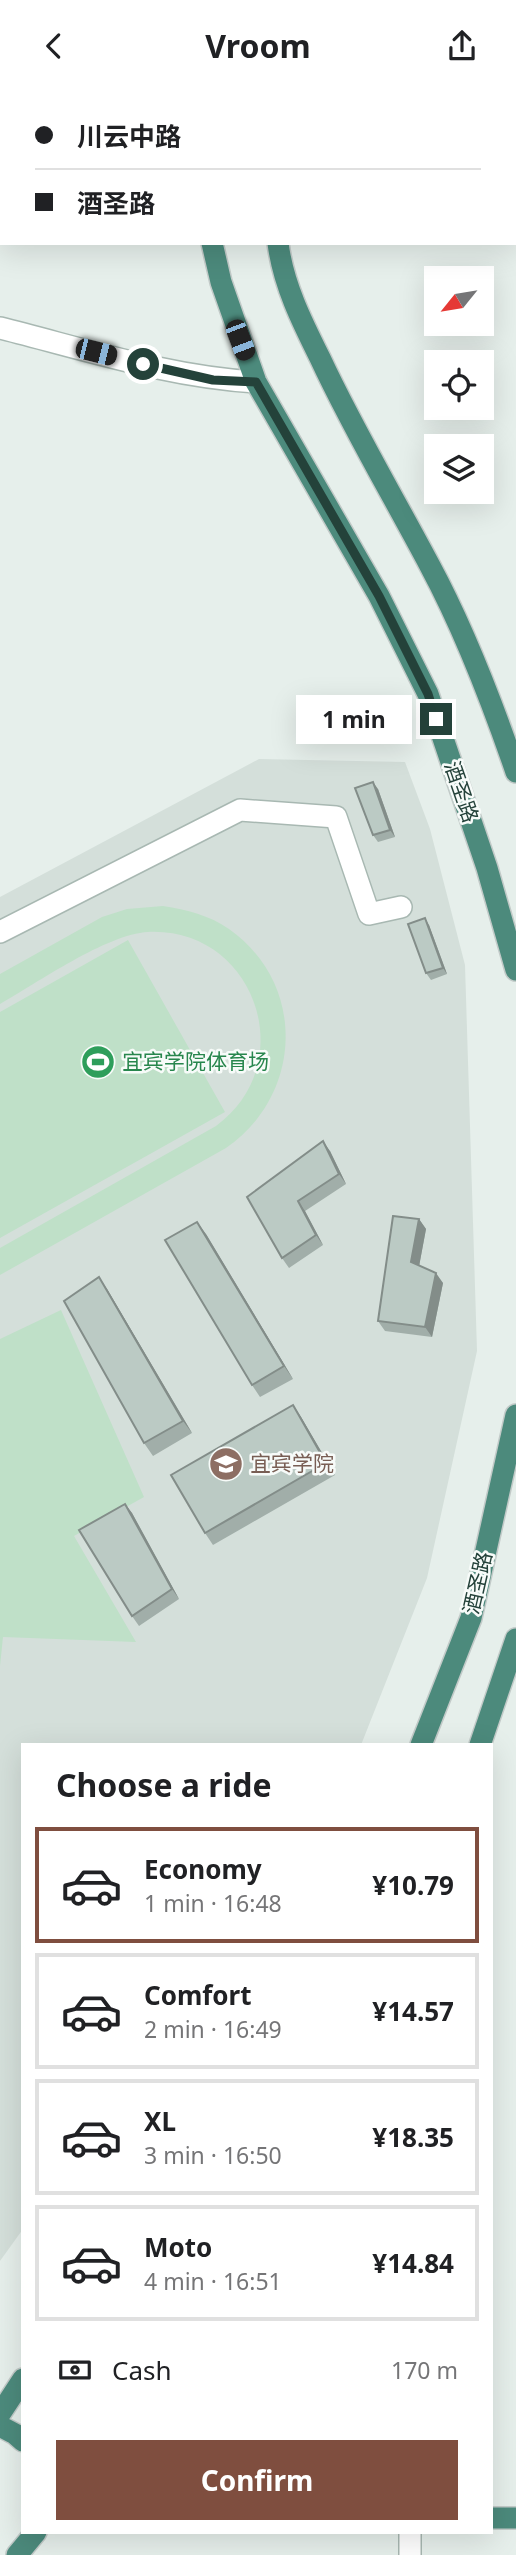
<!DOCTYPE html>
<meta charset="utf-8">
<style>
body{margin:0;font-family:"Noto Sans","Noto Sans SC",sans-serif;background:#f6f6f6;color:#202124;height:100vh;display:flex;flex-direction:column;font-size:26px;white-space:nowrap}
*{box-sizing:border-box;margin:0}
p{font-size:23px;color:#757577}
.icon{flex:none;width:38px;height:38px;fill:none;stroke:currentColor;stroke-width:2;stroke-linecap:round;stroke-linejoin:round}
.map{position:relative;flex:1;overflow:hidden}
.sheet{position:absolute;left:21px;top:1652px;width:472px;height:791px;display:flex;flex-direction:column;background:#fff;border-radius:0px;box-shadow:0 7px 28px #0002}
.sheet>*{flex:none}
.banner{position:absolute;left:0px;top:0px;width:516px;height:154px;box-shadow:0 7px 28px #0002;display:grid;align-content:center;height:154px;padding:0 35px;background:#fff}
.needle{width:46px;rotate:240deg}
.fabs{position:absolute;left:424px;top:175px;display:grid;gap:14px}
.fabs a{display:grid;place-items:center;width:70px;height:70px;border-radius:0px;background:#fff;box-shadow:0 7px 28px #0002;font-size:35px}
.end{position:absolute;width:32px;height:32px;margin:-16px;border:9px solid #24423a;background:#fff;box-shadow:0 0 0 4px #fff}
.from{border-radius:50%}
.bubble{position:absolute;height:49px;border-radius:0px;background:#fff;box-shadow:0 7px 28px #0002;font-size:23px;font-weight:700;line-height:49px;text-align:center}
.car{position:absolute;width:21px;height:42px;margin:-21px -10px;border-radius:9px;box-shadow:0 0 5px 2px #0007;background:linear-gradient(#222 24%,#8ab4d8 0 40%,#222 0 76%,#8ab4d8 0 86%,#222 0)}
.banner b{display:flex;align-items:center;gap:24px;height:66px;font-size:26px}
.banner b+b{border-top:2px solid #e0e0e0}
.banner i{width:18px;height:18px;background:#202124}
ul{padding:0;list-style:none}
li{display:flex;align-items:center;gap:21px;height:116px;margin:0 14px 10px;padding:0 21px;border:4px solid #e0e0e0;border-radius:0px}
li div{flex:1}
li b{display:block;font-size:26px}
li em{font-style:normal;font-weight:700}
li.on{border-color:#7f4e3f}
li>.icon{width:63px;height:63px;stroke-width:1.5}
h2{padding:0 35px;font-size:32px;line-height:84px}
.pay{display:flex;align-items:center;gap:18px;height:77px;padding:0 35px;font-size:26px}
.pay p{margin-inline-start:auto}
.cta{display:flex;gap:14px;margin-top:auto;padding:14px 35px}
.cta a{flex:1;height:80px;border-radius:0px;background:#7f4e3f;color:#fff;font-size:28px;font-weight:700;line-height:80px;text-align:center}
header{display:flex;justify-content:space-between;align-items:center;height:91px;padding:0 35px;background:#fff;font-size:32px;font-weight:700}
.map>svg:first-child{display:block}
</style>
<header><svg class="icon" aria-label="back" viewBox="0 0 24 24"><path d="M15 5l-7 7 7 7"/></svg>Vroom<svg class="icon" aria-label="share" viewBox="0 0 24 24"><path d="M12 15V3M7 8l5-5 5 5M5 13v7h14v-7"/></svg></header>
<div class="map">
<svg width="516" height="2464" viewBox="0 0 516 2464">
<rect width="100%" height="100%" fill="#e6efeb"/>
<path fill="#d4dfda" d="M 259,668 L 405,671 L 430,738 L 465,874 L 477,1260 L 427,1487 L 361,1654 L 23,1654 L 23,2138 L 0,2170 L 0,806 Z"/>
<path fill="#bfe0c8" d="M 1,0 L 130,0 L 8,2 Z
M 163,815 C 187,819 209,824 229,838 C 307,893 303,1004 226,1057 L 0,1184 L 0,1157 L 216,1035 C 302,972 255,836 148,841 C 107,843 37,892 0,913 L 0,883 L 102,826 L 127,818 Z
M 128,849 L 225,1021 L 0,1147 L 0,921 Z
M 61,1219 L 144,1406 L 74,1445 L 136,1551 L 3,1546 L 0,1575 L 0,1248 Z"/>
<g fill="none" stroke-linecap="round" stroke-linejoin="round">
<g stroke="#a8b8b2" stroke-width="24">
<path id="minor" d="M 0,841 L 240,719 L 336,726 L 369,823 L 401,816"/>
</g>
<g stroke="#a8b8b2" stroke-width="24">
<path id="tertiary" d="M 0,237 C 84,258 169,286 256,291
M 410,2441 L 410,2464"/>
</g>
<g stroke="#c2cac8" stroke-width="24">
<path id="trunk" d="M 237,2 L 239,0
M 298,2 L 300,0
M 212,152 L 221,191 L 256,291 L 379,505 L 428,603 L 487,777 L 516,879
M 278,152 C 283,193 302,231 320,267 C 353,338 393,405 430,475 C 465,540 492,611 516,681
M 421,1654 L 471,1527 L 516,1324
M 480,1654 L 516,1548
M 0,2323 L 23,2288
M 0,2335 L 15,2343 L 23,2350
M 492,2427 L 516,2427
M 17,2464 L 36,2441"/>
</g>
<use href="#minor" stroke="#fff" stroke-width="21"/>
<use href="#tertiary" stroke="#fff" stroke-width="21"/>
<use href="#trunk" stroke="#4c8a7c" stroke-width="21"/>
<path stroke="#5f7d75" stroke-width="5" stroke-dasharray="14 7" stroke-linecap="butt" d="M 514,105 L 516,104
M 0,115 L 2,116"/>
</g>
<path fill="#a1aea9" d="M 378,698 L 395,746 L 378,751 L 373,744 Z
M 429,834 L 447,883 L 431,889 L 426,882 Z
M 330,1060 L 346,1093 L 305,1120 L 323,1154 L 289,1177 L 282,1167 L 247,1106 Z
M 419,1128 L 426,1138 L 419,1175 L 443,1192 L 432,1246 L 385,1240 L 378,1230 Z
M 206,1143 L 293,1288 L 260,1306 L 252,1294 Z
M 107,1198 L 192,1342 L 153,1365 L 144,1352 Z
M 293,1314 L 301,1326 L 335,1384 L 213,1454 L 205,1442 Z
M 125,1413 L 132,1422 L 179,1508 L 139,1535 L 132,1525 Z"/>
<path fill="#838d89" d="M 373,691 L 378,698 L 395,746 L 390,739 Z
M 425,827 L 429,834 L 447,883 L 443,877 Z
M 323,1050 L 330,1060 L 346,1093 L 339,1083 Z
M 298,1110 L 305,1120 L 323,1154 L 316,1144 Z
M 419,1128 L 426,1138 L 418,1181 L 411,1171 Z
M 197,1131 L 206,1143 L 293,1288 L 284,1275 Z
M 436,1182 L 443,1192 L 432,1246 L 425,1236 Z
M 99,1186 L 107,1198 L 192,1342 L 183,1330 Z
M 293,1314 L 301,1326 L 335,1384 L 326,1372 Z
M 125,1413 L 132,1422 L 179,1508 L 172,1498 Z"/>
<path fill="#bbcac4" stroke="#838d89" stroke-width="2" d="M 373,691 L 390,739 L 373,744 L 355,697 Z
M 425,827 L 443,877 L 426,882 L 408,833 Z
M 323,1050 L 339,1083 L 298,1110 L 316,1144 L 282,1167 L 247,1106 Z
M 393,1125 L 419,1128 L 411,1171 L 436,1182 L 425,1236 L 378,1230 Z
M 197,1131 L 284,1275 L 252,1294 L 165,1149 Z
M 99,1186 L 183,1330 L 144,1352 L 64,1210 Z
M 293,1314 L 326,1372 L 205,1442 L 171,1384 Z
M 125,1413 L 172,1498 L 132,1525 L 79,1439 Z"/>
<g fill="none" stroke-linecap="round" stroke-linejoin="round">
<path stroke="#24423a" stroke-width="9" d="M 143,273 L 213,289 L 256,291 L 379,505 L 428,603 L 436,628"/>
</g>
<defs>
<g id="stadium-disc" transform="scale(1.75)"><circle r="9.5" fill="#2e9e5b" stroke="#f7fbf9"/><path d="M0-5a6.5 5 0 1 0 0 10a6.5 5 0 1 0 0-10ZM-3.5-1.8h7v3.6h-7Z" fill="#fff"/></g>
<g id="university-disc" transform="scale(1.75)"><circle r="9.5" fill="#8d6e63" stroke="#f7fbf9"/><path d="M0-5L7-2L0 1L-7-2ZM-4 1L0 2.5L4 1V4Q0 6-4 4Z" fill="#fff"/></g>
</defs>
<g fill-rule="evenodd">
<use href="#stadium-disc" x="98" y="971"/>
<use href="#university-disc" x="226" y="1373"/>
</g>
<g text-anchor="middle" stroke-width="5" stroke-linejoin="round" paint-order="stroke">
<g font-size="21" fill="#24423a" stroke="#f7fbf9">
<text transform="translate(461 701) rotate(71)" y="7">酒圣路</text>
<text transform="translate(478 1492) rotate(-77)" y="7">酒圣路</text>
</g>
<g font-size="21" fill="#27864d" stroke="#f7fbf9" text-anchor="start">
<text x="122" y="978">宜宾学院体育场</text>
</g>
<g font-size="21" fill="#785e54" stroke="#f7fbf9" text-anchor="start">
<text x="250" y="1380">宜宾学院</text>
</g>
</g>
</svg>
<div class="fabs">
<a><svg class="needle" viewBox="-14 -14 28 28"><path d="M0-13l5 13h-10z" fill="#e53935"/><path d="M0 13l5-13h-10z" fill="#757577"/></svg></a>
<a><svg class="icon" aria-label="locate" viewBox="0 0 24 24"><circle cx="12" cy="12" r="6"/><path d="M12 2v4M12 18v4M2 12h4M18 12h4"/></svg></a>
<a><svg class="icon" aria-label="layers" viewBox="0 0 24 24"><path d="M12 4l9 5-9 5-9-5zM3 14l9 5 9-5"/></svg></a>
</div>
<i class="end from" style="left:143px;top:273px"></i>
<i class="end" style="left:436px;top:628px"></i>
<div class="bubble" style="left:296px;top:604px;width:116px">1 min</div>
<i class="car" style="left:240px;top:249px;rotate:159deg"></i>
<i class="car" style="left:96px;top:261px;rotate:104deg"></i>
<div class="banner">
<b><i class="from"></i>川云中路</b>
<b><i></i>酒圣路</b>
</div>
<section class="sheet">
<h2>Choose a ride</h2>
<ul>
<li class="on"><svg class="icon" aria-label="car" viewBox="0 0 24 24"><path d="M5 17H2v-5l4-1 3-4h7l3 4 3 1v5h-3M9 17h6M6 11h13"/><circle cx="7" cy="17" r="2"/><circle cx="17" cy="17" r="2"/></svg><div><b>Economy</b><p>1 min · 16:48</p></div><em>¥10.79</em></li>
<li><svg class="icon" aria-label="car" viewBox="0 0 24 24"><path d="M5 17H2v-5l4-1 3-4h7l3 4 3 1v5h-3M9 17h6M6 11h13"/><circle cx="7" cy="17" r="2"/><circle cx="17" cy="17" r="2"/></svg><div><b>Comfort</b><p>2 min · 16:49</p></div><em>¥14.57</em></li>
<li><svg class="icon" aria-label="car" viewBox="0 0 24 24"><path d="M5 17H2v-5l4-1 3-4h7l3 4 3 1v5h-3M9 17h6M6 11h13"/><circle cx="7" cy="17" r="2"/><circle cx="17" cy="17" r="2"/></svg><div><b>XL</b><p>3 min · 16:50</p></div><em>¥18.35</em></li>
<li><svg class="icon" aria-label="car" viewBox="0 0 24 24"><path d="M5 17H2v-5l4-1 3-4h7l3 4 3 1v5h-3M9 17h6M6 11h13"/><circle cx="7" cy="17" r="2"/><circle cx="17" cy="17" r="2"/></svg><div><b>Moto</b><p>4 min · 16:51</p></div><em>¥14.84</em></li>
</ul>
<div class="pay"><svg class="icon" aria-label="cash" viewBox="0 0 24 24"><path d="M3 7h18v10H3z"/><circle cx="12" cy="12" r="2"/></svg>Cash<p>170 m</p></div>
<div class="cta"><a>Confirm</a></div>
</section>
</div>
